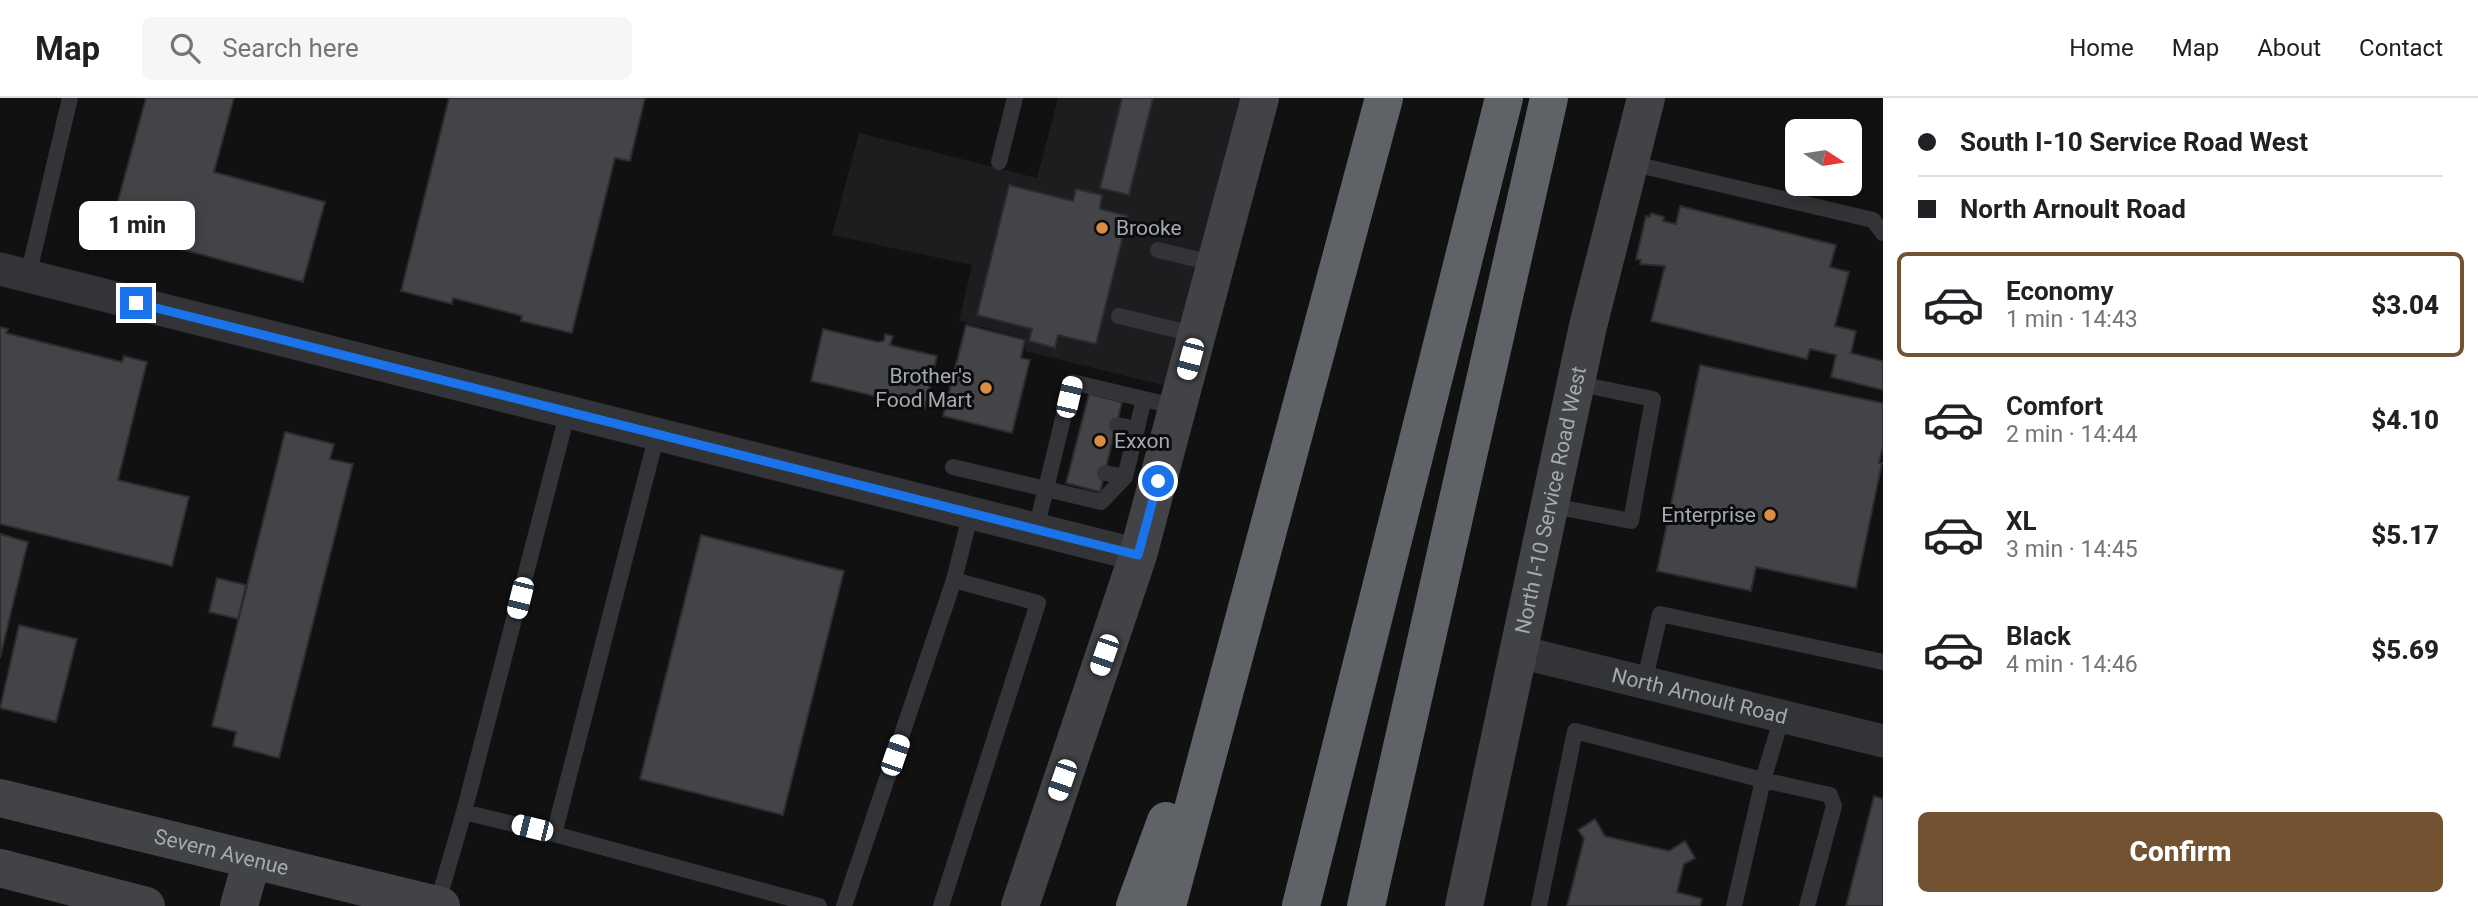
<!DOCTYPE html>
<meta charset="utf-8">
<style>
body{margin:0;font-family:Roboto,sans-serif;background:#f6f6f6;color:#202124;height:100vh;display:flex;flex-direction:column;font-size:26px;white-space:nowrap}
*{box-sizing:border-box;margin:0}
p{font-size:23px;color:#757577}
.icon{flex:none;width:38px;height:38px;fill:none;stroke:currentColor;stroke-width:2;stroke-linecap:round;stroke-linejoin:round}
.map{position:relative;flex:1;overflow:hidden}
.details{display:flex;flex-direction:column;background:#fff;width:595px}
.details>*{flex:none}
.guide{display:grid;align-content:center;height:154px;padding:0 35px;background:#fff}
.needle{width:46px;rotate:102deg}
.controls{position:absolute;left:1785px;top:21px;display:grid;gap:14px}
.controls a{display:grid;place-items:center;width:77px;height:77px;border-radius:10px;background:#fff;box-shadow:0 4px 18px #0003;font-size:35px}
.end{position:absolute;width:32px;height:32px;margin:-16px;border:9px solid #1a73e8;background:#fff;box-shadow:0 0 0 4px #fff}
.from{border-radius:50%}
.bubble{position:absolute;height:49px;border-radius:10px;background:#fff;box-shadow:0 4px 18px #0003;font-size:23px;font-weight:800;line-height:49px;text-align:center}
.car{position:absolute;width:21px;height:42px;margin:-21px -10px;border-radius:9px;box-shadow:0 0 5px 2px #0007;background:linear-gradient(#fff 24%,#345 0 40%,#fff 0 76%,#345 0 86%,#fff 0)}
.guide b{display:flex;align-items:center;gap:24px;height:66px;font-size:26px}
.guide b+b{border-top:2px solid #e0e0e0}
.guide i{width:18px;height:18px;background:#202124}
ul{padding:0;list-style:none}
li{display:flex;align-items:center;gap:21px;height:105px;margin:0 14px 10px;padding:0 21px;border:4px solid transparent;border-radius:10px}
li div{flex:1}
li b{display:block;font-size:26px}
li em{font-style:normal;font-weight:800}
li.active{border-color:#735232}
li>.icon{width:63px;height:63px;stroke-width:1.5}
.action{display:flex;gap:14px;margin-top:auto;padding:14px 35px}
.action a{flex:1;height:80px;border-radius:10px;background:#735232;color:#fff;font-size:28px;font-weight:800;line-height:80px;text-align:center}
header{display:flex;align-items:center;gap:42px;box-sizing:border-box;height:98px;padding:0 35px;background:#fff;border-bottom:2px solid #e0e0e0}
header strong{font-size:33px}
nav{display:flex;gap:38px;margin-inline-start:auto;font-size:24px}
.search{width:490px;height:63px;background:#f6f6f6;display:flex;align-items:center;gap:18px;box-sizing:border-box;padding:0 24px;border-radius:10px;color:#757577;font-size:26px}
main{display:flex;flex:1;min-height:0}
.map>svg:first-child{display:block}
</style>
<header>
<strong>Map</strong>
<div class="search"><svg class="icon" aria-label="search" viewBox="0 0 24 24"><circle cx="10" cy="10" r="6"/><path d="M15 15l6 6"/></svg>Search here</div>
<nav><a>Home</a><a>Map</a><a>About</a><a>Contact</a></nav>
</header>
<main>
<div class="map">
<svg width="1883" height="808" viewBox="0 0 1883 808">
<rect width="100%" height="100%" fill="#111112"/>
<path fill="#1d1d1f" d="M 1058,0 L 1241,0 L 1166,288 L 1025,253 L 1026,241 L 959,223 L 972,167 L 832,137 L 859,35 L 1037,80 Z"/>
<path fill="#434447" stroke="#2b2c2e" stroke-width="2" d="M 146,0 L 234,0 L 214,74 L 325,104 L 303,184 L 110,132 Z
M 449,0 L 645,0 L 630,63 L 615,60 L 572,235 L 521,223 L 522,218 L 453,200 L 452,206 L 401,193 Z
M 1122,0 L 1153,0 L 1129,97 L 1100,90 Z
M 1009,87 L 1073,103 L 1076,91 L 1102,97 L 1100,111 L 1128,118 L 1096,246 L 1058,237 L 1055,250 L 1029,243 L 1032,231 L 977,217 Z
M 1680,108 L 1836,147 L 1830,169 L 1849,174 L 1835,228 L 1856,233 L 1851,255 L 1883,263 L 1883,292 L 1831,279 L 1836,257 L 1810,251 L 1807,261 L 1651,223 L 1665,168 L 1640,166 L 1641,162 L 1636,161 L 1646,118 L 1650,119 L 1651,115 L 1664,119 L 1663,123 L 1676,126 Z
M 966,227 L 1025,242 L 1021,260 L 1030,262 L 1012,335 L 943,318 Z
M 0,229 L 8,231 L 6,235 L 122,264 L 124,258 L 147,264 L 118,382 L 189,399 L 172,468 L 0,426 Z
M 823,231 L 878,244 L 884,243 L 885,236 L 893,238 L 890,247 L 937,258 L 925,310 L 811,283 Z
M 1700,267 L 1883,305 L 1883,348 L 1879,365 L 1882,365 L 1856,490 L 1756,469 L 1751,493 L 1657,473 Z
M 1089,296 L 1122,304 L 1100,394 L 1066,385 Z
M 285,334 L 334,346 L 330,361 L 353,366 L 279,660 L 233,648 L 236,634 L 212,628 Z
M 0,436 L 28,444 L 0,560 Z
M 701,437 L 844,473 L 783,717 L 640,681 Z
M 217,480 L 246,487 L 238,521 L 209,514 Z
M 19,527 L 77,541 L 56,624 L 0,610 Z
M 1874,698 L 1883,701 L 1883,808 L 1846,808 Z
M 1595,721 L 1605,738 L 1669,753 L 1685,743 L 1695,760 L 1684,766 L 1677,794 L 1702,801 L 1700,808 L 1567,808 L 1584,741 L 1578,732 Z"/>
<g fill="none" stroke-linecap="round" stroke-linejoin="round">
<path stroke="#323437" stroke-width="16" d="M 999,64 L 1015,0
M 1630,65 L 1873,122 L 1883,135
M 1158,152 L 1216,166
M 28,178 L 70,0
M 1119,218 L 1197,237
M 1117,327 L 1137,331
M 657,336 L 554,736 L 819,808
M 953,369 L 1101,404 L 1125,379 L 1144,301
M 1105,375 L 1125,379
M 1548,407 L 1631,423 L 1653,301 L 1575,285
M 1036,431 L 1072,284 L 1178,309
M 1644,585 L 1660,516 L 1883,564
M 554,736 L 464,714 L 568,313
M 437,807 L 464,714
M 844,808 L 954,482
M 941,808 L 1038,505 L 954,482 L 971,414
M 1539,808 L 1575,633 L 1763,682 L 1782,619
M 1734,808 L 1763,682 L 1830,697 L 1834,708 L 1807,808"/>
<g stroke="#323437" stroke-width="33">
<path d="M 0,171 L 1138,457"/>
<path id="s1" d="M 1516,553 L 1883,643"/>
</g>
<g stroke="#414346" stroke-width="38">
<path id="s2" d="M 0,700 L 441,808"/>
<path d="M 0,770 L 146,808"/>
<path d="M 239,808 L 252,762"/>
<path d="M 1020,808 L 1138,457 L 1260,0"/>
<path id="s3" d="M 1464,808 L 1588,228 L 1646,0"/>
</g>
<path stroke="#5f6367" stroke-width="38" d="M 1135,808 L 1166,723
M 1167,808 L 1384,0
M 1301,808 L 1504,0
M 1366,808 L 1549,0"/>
</g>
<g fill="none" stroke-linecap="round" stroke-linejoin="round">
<path stroke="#1a73e8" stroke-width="9" d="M 136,205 L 1138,457 L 1158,383"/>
</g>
<g fill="#d98e42" stroke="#0c0c0d" stroke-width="2.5">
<circle cx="1102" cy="130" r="7"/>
<circle cx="986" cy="290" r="7"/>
<circle cx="1100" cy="343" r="7"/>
<circle cx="1770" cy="417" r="7"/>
</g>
<g text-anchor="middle" stroke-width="6" stroke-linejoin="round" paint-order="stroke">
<g font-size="21" fill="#a4aab1" stroke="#0c0c0d" text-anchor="start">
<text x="1116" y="137">Brooke</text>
<text x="972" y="285" text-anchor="end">Brother's<tspan x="972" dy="24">Food Mart</tspan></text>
<text x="1114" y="350">Exxon</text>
<text x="1756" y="424" text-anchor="end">Enterprise</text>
</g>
<g font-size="21" fill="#a4aab1" stroke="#0c0c0d">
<text dy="7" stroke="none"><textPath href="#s3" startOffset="415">North I-10 Service Road West</textPath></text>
<text dy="7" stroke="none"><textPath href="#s1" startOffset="189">North Arnoult Road</textPath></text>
<text dy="7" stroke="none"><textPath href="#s2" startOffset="228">Severn Avenue</textPath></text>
</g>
</g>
</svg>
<div class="controls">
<a><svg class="needle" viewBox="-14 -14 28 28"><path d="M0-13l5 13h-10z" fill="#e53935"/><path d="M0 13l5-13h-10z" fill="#757577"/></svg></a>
</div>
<i class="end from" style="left:1158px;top:383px"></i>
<i class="end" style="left:136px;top:205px"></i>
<div class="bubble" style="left:79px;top:103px;width:116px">1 min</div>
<i class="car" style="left:1190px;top:261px;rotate:195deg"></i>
<i class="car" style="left:1069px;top:299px;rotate:13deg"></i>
<i class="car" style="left:520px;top:500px;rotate:194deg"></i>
<i class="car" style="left:1104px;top:557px;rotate:199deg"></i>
<i class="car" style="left:895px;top:657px;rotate:19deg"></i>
<i class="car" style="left:1062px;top:682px;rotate:199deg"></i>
<i class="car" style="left:532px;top:730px;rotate:284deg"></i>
</div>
<section class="details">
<div class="guide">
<b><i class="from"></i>South I-10 Service Road West</b>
<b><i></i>North Arnoult Road</b>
</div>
<ul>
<li class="active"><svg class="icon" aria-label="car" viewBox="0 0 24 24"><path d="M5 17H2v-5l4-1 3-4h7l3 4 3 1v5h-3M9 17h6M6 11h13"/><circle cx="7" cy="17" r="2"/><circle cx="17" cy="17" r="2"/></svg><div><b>Economy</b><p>1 min · 14:43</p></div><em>$3.04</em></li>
<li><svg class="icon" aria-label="car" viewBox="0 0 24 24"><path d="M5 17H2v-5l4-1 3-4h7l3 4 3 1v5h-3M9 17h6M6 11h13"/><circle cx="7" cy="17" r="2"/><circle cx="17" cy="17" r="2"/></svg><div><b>Comfort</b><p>2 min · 14:44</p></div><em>$4.10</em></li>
<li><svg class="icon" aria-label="car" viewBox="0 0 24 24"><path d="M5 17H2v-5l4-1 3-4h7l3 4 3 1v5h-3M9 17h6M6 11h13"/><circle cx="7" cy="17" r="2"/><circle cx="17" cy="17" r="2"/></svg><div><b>XL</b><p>3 min · 14:45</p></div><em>$5.17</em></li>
<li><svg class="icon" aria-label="car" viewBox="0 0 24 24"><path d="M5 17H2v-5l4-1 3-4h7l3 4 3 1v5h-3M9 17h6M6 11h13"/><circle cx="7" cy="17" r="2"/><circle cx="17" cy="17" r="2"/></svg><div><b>Black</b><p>4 min · 14:46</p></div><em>$5.69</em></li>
</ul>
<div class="action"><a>Confirm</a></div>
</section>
</main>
